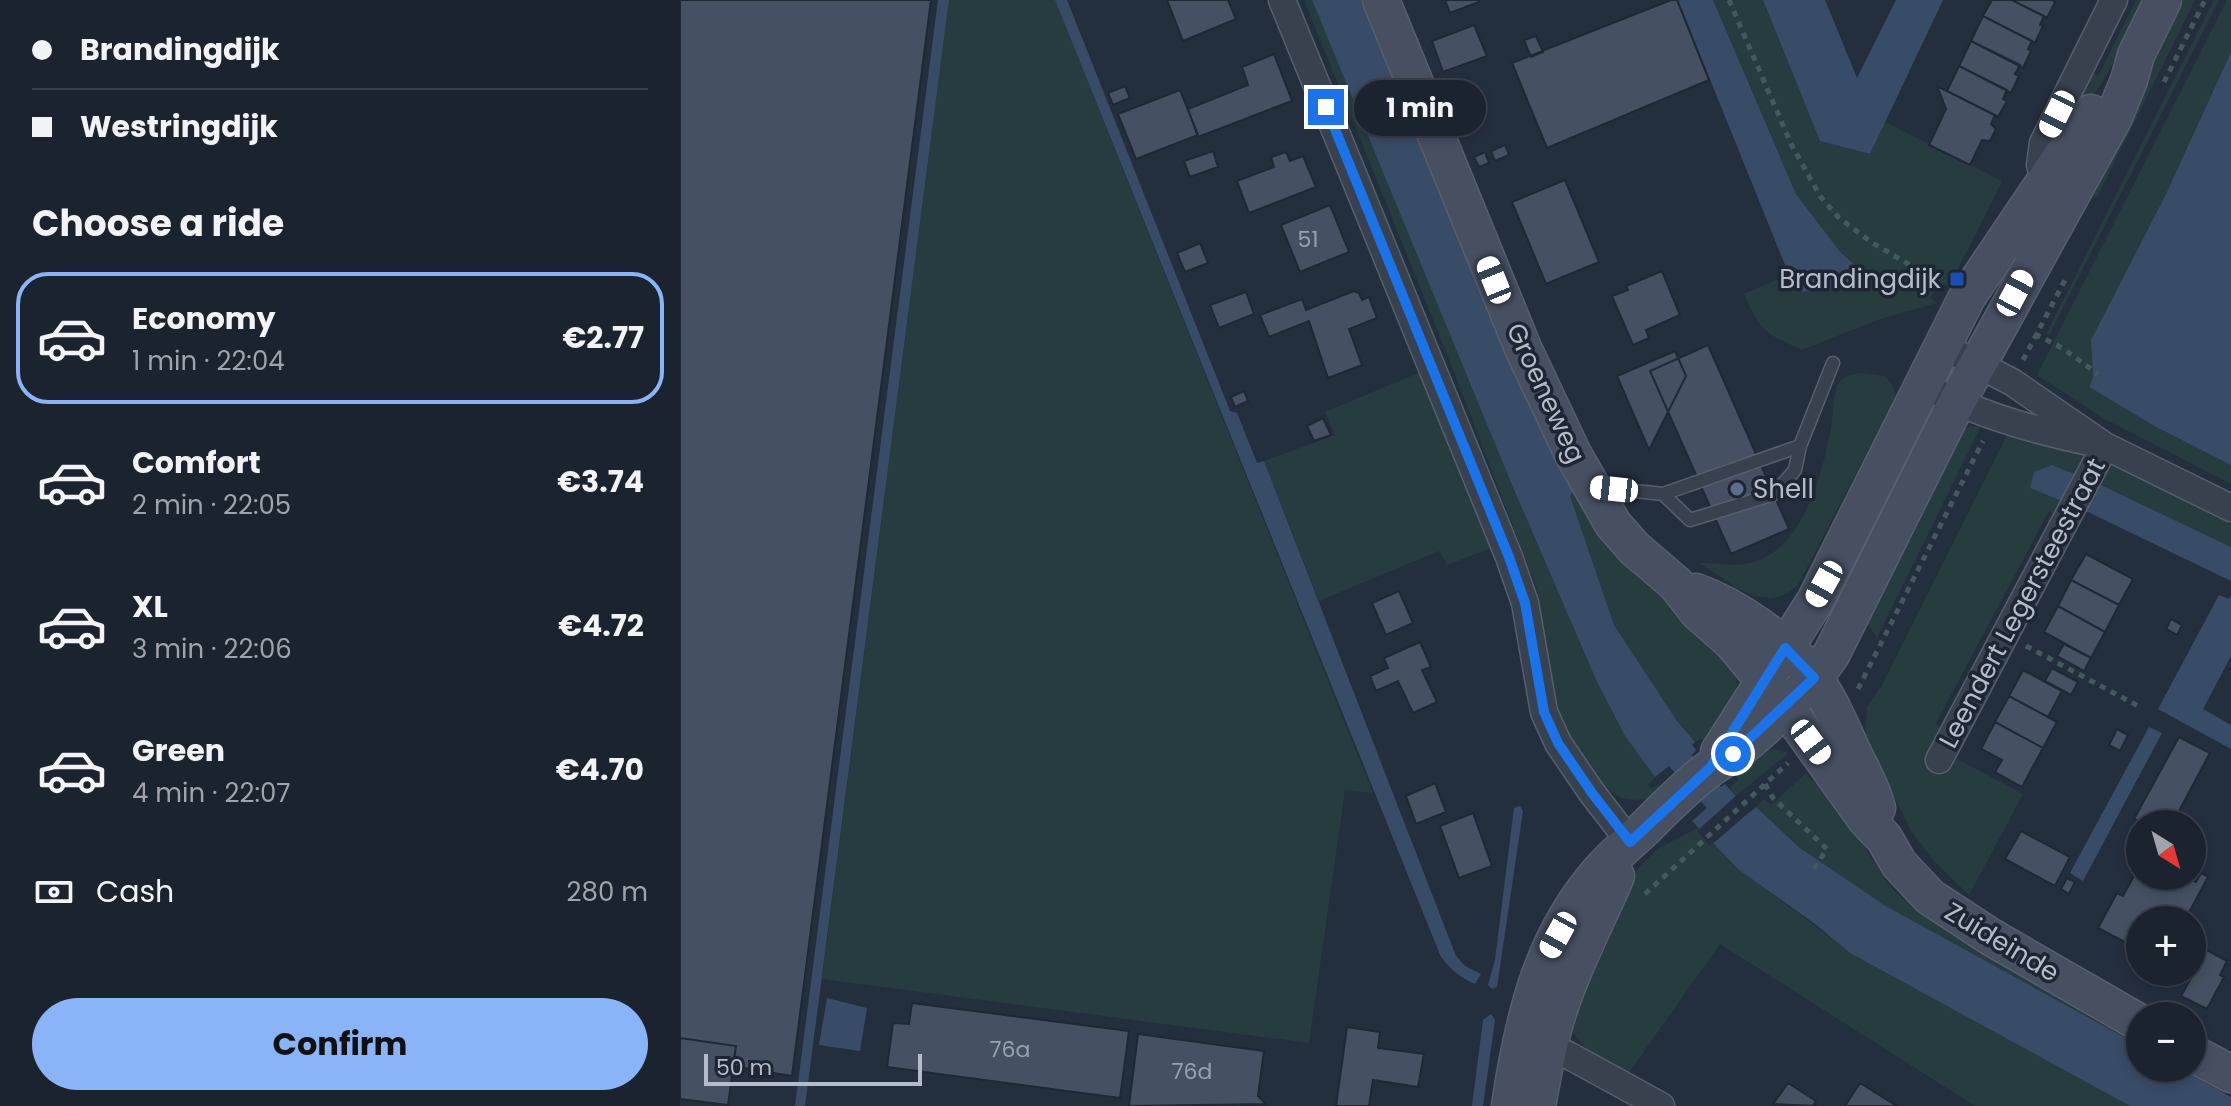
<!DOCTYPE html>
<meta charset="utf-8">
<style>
body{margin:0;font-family:Poppins,sans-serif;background:#242b36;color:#f1f3f6;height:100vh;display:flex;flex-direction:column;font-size:30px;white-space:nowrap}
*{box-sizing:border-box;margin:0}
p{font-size:26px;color:#a0a4aa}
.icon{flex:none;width:44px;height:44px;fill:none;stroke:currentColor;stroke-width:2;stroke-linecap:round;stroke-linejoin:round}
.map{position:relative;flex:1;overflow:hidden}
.details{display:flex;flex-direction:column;background:#1b232e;width:680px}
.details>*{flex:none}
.hud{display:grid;align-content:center;height:176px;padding:0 32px;background:#1b232e}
.needle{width:52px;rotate:143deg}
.controls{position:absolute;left:1446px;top:810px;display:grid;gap:16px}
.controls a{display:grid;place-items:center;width:80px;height:80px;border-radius:50%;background:#1b232e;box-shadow:0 4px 12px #0003,0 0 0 2px #39404a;font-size:40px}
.scale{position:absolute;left:24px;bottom:20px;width:218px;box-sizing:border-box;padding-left:8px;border:4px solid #b4bcc9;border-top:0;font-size:22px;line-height:28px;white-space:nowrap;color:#b4bcc9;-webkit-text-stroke:6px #1d2633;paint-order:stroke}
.end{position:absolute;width:36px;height:36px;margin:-18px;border:10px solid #1a73e8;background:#fff;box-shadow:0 0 0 4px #fff}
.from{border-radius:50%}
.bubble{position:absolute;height:56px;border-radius:28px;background:#1b232e;box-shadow:0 4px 12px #0003,0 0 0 2px #39404a;font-size:26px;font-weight:700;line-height:56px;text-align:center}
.car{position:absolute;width:24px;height:48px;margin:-24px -12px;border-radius:10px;box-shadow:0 0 6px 2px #0007;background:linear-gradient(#fff 24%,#345 0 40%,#fff 0 76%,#345 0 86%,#fff 0)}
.hud b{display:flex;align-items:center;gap:28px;height:76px;font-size:30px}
.hud b+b{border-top:2px solid #39404a}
.hud i{width:20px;height:20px;background:#f1f3f6}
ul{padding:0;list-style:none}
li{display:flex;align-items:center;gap:24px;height:132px;margin:0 16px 12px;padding:0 16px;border:4px solid transparent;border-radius:32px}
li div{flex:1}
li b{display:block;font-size:30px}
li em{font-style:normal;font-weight:700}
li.on{border-color:#8ab4f8}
li>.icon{width:72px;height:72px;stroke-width:1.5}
h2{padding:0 32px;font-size:36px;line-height:96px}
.pay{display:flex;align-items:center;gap:20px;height:88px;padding:0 32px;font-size:30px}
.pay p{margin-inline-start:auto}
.button{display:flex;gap:16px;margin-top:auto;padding:16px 32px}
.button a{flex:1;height:92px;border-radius:48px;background:#8ab4f8;color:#111;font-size:32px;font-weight:700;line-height:92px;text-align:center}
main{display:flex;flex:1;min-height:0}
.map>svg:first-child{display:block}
</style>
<main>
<section class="details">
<div class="hud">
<b><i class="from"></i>Brandingdijk</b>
<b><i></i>Westringdijk</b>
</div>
<h2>Choose a ride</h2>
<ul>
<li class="on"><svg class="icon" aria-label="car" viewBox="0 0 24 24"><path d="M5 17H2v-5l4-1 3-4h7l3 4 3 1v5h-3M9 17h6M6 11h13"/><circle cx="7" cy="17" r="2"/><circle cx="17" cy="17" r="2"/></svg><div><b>Economy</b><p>1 min · 22:04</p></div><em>€2.77</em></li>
<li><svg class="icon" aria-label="car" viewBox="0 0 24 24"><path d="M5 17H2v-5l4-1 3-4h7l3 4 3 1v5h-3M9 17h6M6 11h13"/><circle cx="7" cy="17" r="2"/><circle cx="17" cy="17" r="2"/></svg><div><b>Comfort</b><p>2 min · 22:05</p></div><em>€3.74</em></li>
<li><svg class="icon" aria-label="car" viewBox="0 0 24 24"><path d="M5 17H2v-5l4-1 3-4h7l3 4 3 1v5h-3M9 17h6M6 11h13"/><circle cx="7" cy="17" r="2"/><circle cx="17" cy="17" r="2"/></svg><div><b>XL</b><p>3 min · 22:06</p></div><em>€4.72</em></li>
<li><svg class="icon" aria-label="car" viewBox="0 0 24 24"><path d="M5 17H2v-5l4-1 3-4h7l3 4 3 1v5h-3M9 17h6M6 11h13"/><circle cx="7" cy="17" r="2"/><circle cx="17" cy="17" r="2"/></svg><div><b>Green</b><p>4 min · 22:07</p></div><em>€4.70</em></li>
</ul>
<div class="pay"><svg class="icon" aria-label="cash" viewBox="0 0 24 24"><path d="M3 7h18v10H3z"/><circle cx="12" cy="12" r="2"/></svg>Cash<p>280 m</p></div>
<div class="button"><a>Confirm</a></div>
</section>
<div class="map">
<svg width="1551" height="1106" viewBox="0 0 1551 1106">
<rect width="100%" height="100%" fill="#242f3e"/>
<path fill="#263c3f" d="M 269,0 L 375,0 L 693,793 L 665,790 L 629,1043 L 142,979 Z
M 624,0 L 632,0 L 832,485 L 917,682 L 945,736 L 975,777 L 968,785 L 972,789 L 978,785 L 983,792 L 971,798 L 955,800 L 942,798 L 923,787 L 900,761 L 873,705 L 857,589 L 767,354 Z
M 689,0 L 937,554 L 958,578 L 1046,650 C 1070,686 1049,712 1031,745 L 1021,739 L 1015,742 L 997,721 L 934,625 L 890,496 Z
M 1033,0 L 1083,0 L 1140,141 L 1190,154 L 1205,122 L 1322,181 L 1271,283 L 1257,287 L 1250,298 L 1257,303 L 1200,319 L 1122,350 C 1086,334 1080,331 1064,294 L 1110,274 L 1116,292 L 1191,279 L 1161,253 L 1116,194 Z
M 1456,0 L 1467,0 L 1425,78 L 1376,150 L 1408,70 L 1418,76 Z
M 1501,0 L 1515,0 L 1418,196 L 1411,198 L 1401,193 Z
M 1534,0 L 1539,0 L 1370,334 L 1366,334 Z
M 1547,0 L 1551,0 L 1551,52 L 1486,194 L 1411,340 L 1413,377 L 1409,387 L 1478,428 L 1551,465 L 1551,484 L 1423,418 L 1357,375 Z
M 743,371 L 811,548 L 767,565 L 759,551 L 639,601 L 584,461 L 655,435 L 645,412 Z
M 1184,373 L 1205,376 L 1212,385 L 1216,396 L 1118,585 C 1084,617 1051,582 1019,563 C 1038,562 1055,568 1074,562 C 1125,547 1144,468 1152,422 C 1153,411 1153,388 1161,380 C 1167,374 1176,374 1184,373 Z
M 1301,426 L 1197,638 L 1184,618 L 1212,552 L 1231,540 L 1264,471 L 1262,450 L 1284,427 Z
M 1330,429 L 1402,453 L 1405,461 L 1397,475 L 1350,488 L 1383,502 L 1377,515 L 1369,511 L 1256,723 L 1261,731 L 1249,756 L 1271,769 L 1277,759 L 1343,794 L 1289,895 L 1254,861 L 1231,831 L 1185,735 L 1187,707 L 1202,685 Z
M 1434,464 L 1551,519 L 1551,547 L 1416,483 L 1423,470 Z
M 1096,749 L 1108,753 L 1056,796 L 1049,788 L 1058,780 L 1053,769 L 1082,750 Z
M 1125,774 L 1135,783 L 1142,777 L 1205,880 L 1220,896 L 1258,922 L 1460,1035 L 1460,1046 L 1204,905 L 1129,855 L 1076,807 L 1084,799 L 1091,805 Z
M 1018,828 C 1062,877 1119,911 1170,953 L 1450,1106 L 1295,1106 L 1040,944 L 948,1074 C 920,1060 906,1054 890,1027 C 908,979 933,891 969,857 C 982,844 1002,837 1018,828 Z"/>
<path fill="#394c67" d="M 258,0 L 269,0 L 125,1106 L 115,1106 Z
M 375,0 L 387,0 L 550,411 L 557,413 L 577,463 L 584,461 L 776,956 L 785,966 L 801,974 L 795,984 C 781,978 771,970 761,957 Z
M 632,0 L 683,0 L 894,491 L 890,496 L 934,625 L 997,721 L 1015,742 L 1012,745 L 1016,750 L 1012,755 L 1041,787 L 1045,784 L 1070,812 L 1076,807 L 1120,848 L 1204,905 L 1460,1046 L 1460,1068 L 1499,1068 L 1551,1097 L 1551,1106 L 1450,1106 L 1170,953 L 1135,924 L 1058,869 L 1012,821 L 1027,808 L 989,766 L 975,777 L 945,736 L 917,682 L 832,485 Z
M 998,0 L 1033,0 L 1116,194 L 1161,253 L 1191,279 L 1187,286 L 1116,292 Z
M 1083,0 L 1145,0 L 1177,78 L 1216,0 L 1263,0 L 1190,154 L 1140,141 Z
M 1551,52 L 1551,465 L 1478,428 L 1409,387 L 1413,377 L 1411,340 L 1486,194 Z
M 1372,465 L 1425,487 L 1551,547 L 1551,581 L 1408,512 L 1350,488 L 1354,472 Z
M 1539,595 L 1549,599 L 1551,595 L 1551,656 L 1523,709 L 1551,725 L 1551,749 L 1478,709 Z
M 1469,727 L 1482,733 L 1403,881 L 1390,873 Z
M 840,806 L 843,811 L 817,987 L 812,989 L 808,985 L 815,960 L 834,808 Z
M 147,998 L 187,1008 L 180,1051 L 139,1045 Z
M 811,1014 L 815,1020 L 803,1106 L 792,1106 L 803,1020 Z"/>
<path fill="#242f3e" d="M 1059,793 L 1071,807 L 1079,804 L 1030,846 L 1017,831 Z"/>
<path fill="#455162" stroke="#1f2835" stroke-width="2" d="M 0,0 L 251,0 L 112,1076 L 53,1066 L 56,1046 L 0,1038 Z
M 487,0 L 548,0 L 556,19 L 503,41 Z
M 765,0 L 799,0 L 799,2 L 770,13 Z
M 991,0 L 997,0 L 1029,80 L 867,148 L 832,63 Z
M 1312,0 L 1332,0 L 1364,16 L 1360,25 L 1363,26 L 1355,43 L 1303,16 Z
M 1332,0 L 1372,0 L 1375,2 L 1367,18 Z
M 1303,16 L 1352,41 L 1348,49 L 1351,51 L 1343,68 L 1291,41 Z
M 794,25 L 807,56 L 763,72 L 752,41 Z
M 856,36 L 863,52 L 851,57 L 844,40 Z
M 1291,41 L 1340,65 L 1335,74 L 1339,76 L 1331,93 L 1279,66 Z
M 594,54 L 612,101 L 518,137 L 508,109 L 568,85 L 562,67 Z
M 1279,66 L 1327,90 L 1323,99 L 1327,101 L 1318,117 L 1267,91 Z
M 445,86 L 450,98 L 433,105 L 428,93 Z
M 1257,86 L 1315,115 L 1311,124 L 1316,129 L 1310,141 L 1302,140 L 1290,165 L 1249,145 L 1266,109 Z
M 500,90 L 518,135 L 456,159 L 438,114 Z
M 825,145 L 829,155 L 815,161 L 811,151 Z
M 533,151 L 538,167 L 510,177 L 504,161 Z
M 606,152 L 610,161 L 623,156 L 636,187 L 569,213 L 557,181 L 594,167 L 591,157 Z
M 805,152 L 809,163 L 799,167 L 794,157 Z
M 885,180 L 919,262 L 866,284 L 832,202 Z
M 650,205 L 669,252 L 620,272 L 601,225 Z
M 520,243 L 528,263 L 505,272 L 497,253 Z
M 982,271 L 1000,315 L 966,330 L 969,338 L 953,345 L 932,296 L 948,290 L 946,286 Z
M 674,291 L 679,293 L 682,300 L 689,297 L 697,318 L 669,329 L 682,365 L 648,378 L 629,321 L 589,337 L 580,315 L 622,299 L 626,310 Z
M 566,292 L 574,314 L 539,328 L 530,305 Z
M 1028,345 L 1109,529 L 1051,554 L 970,371 Z
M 995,351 L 1006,376 L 969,450 L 937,376 Z
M 564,391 L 568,401 L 555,407 L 551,397 Z
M 643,418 L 651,435 L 634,441 L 627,426 Z
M 1406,554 L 1453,579 L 1439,605 L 1391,580 Z
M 1391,580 L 1439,605 L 1425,632 L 1378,606 Z
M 719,591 L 733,623 L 706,635 L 692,603 Z
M 1378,606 L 1425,632 L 1411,658 L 1364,632 Z
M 1491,619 L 1502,625 L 1497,635 L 1486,629 Z
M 740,642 L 751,667 L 742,670 L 757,702 L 733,713 L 718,681 L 696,691 L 690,676 L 708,668 L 704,658 Z
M 1384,644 L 1411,658 L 1404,671 L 1377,656 Z
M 1372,668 L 1398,682 L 1391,695 L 1365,681 Z
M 1343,670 L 1382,691 L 1368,717 L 1329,696 Z
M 1329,696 L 1377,722 L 1363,748 L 1315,722 Z
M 1315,722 L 1363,748 L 1342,787 L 1315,772 L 1322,760 L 1301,749 Z
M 1437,729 L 1448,735 L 1440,751 L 1429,745 Z
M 1499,737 L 1530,753 L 1492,824 L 1464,824 L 1454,819 Z
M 755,783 L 766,812 L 736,824 L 726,796 Z
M 793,813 L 812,866 L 779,878 L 760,826 Z
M 1341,831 L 1390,857 L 1375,886 L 1325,859 Z
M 1460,865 L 1460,876 L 1504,876 L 1516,882 L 1521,873 L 1528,877 L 1505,920 L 1460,920 L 1460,950 L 1418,928 L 1437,893 L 1443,896 Z
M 1387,878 L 1395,882 L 1389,894 L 1381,889 Z
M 1527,950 L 1547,961 L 1540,975 L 1544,977 L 1527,1009 L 1501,996 Z
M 232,1003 L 449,1031 L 440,1098 L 207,1067 L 213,1023 L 229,1024 Z
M 667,1027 L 700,1032 L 698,1048 L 744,1054 L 738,1087 L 693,1080 L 689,1106 L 656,1106 Z
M 458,1034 L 584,1051 L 578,1096 L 586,1104 L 449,1106 Z
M 0,1038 L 56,1046 L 48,1105 L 0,1099 Z
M 1108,1083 L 1136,1101 L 1134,1104 L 1136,1106 L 1093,1104 Z
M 1180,1083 L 1217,1106 L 1165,1106 Z"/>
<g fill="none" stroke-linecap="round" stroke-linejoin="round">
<g stroke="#565f6c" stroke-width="15">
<path id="lane" d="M 918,487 L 983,494 L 1010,520 L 1094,494 L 1115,470 L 1120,446 L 1153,363
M 983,494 L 1120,446"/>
</g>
<g stroke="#565f6c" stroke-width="29">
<path id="street" d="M 602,0 L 829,557 L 845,603 L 864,712 L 878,743 L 912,793 L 950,842
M 1365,182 L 1360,165 L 1363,143 L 1434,0
M 1262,346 L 1332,382 L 1425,446 L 1551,508
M 1261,394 C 1308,418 1362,432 1414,443
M 1259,760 L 1425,446
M 852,1040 L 888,1055 L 981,1106"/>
</g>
<g stroke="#565f6c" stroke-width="39">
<path id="secondary" d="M 701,0 L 843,348 L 893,454 L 933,524 L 954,548 L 996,584 L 1018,612 L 1053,643 L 1105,706 L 1185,818 L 1204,838 L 1219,864 L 1250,897 L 1311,937 L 1460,1023
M 1016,592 C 1055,606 1106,641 1131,674 C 1149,697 1160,725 1172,751 C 1181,770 1192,788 1197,808
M 1039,752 L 1135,601 L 1287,297 L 1411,113
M 1512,1053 L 1551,1074
M 830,1106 C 843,1019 861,938 921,870 C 934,855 950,842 965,828 C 985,808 1005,787 1028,770 C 1036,764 1045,759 1054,753 C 1085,729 1131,686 1152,653 L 1277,402 L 1434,117 L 1449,80 L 1456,55 L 1483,0
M 857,1106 C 863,1073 869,1040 879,1009 C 894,963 917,920 936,876"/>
</g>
<path stroke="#44595c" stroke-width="5" stroke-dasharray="6 6" stroke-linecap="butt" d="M 1049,0 L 1112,146 L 1140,196 L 1158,217 L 1191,242 L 1259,282
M 1484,82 L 1525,0
M 1355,334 L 1382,348 L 1418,374
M 1343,360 L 1385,280
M 1346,646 L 1462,708
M 1178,689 L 1303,441
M 1085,784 L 1093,798 L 1147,849 L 1133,870
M 965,894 L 1108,763"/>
<use href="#lane" stroke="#38414e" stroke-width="12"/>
<use href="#street" stroke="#38414e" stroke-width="26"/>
<use href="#secondary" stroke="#465061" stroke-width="36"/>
</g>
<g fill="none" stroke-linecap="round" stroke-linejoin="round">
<path stroke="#1a73e8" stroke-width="10" d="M 646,107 L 829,557 L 845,603 L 864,712 L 878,743 L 912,793 L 950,842 L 1030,768 L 1105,648 L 1134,678 L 1053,754"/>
</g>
<rect fill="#1a4fb4" stroke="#1d2633" stroke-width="3" x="1269" y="271" width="16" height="16" rx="4"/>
<circle fill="#5c6f8a" stroke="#1d2633" stroke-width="3" cx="1057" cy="489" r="8"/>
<g text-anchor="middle" stroke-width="7" stroke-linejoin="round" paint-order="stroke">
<g font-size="22" fill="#98a1af">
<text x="628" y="247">51</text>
<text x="330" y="1057">76a</text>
<text x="512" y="1079">76d</text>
</g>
<g font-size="26" fill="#b4bcc9" stroke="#1d2633" text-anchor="end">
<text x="1261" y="288">Brandingdijk</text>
<text x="1073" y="498" text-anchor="start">Shell</text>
</g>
<g font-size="26" fill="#b4bcc9" stroke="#1d2633">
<text transform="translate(866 393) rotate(65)" y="9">Groeneweg</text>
<text transform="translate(1342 603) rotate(-62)" y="9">Leendert Legersteestraat</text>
<text transform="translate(1322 942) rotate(31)" y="9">Zuideinde</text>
</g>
</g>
</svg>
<div class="controls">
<a><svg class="needle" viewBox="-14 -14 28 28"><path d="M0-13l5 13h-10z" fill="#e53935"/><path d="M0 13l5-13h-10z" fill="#a0a4aa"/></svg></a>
<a>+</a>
<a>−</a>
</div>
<div class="scale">50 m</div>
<i class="end from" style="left:1053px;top:754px"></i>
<i class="end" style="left:646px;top:107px"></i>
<div class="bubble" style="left:674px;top:80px;width:132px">1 min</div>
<i class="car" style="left:1377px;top:114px;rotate:206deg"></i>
<i class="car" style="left:814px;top:280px;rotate:338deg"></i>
<i class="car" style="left:1335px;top:293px;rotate:28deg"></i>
<i class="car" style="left:934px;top:489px;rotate:276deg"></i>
<i class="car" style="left:1144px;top:584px;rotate:209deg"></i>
<i class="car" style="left:1131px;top:742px;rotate:143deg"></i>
<i class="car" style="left:878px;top:935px;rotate:209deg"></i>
</div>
</main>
